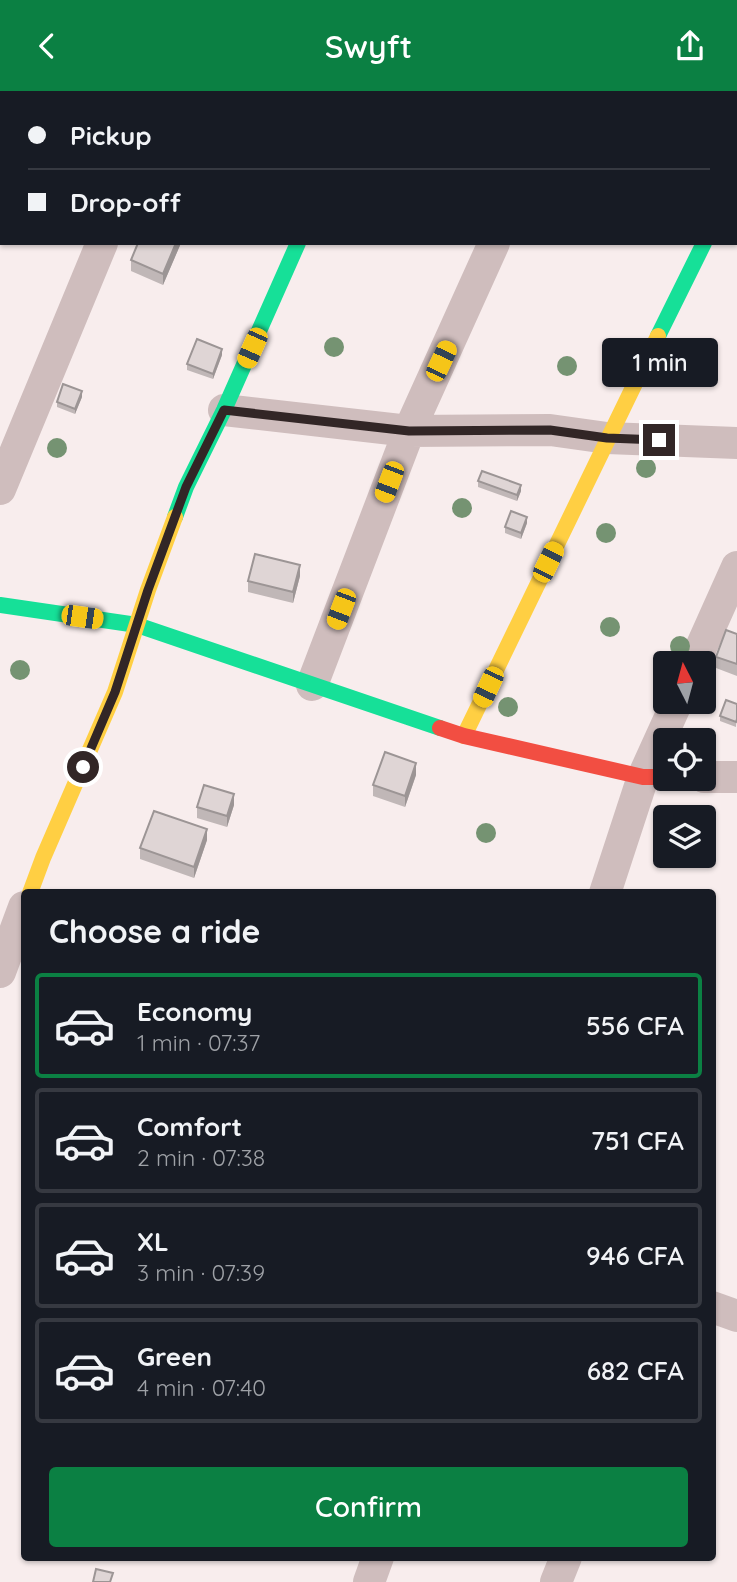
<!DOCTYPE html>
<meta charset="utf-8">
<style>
body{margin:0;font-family:Quicksand,sans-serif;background:#20242c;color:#f1f3f6;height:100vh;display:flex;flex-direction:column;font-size:26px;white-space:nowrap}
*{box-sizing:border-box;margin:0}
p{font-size:23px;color:#9ea1a6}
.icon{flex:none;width:38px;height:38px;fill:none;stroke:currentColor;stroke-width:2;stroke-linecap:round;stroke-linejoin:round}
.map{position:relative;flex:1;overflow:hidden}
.sheet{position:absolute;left:21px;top:798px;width:695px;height:672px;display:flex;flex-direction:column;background:#171b24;border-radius:7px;box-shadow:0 2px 5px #0004}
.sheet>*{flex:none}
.top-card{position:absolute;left:0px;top:0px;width:738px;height:154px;box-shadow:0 2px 5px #0004;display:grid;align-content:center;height:154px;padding:0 28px;background:#171b24}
.needle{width:46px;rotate:354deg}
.tools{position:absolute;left:653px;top:560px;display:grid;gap:14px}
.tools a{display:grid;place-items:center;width:63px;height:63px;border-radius:7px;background:#171b24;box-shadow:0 2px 5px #0004;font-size:35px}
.end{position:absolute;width:32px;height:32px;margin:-16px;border:9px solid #322626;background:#fff;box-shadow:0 0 0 4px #fff}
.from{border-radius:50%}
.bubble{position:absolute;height:49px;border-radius:7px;background:#171b24;box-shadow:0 2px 5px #0004;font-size:23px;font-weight:600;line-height:49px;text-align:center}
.car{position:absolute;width:21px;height:42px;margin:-21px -10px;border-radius:9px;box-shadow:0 0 5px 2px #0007;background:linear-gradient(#f5c518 24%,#345 0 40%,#f5c518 0 76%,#345 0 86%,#f5c518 0)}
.top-card b{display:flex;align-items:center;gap:24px;height:66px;font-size:26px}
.top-card b+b{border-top:2px solid #363941}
.top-card i{width:18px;height:18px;background:#f1f3f6}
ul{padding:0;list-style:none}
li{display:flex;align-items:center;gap:21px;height:105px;margin:0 14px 10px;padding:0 14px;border:4px solid #363941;border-radius:7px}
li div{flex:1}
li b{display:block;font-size:26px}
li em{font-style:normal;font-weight:600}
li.current{border-color:#0b8043}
li>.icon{width:63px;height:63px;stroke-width:1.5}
h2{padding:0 28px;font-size:32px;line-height:84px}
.action{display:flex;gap:14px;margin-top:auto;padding:14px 28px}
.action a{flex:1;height:80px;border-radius:7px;background:#0b8043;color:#fff;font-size:28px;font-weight:600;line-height:80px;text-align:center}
header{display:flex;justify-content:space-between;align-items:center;height:91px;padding:0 28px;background:#0b8043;color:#fff;font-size:32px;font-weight:600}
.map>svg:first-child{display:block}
</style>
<header><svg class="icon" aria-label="back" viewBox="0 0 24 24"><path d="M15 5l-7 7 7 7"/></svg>Swyft<svg class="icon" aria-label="share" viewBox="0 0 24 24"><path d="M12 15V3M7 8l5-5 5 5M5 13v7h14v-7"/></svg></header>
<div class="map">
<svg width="737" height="1491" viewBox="0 0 737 1491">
<rect width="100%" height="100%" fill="#f8eded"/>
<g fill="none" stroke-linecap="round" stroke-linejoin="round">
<path stroke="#cfbdbd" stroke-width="32" d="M 165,2 L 166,0
M 369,2 L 369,0
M 563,2 L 563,0
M 737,87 L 737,86
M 224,319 L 409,340 L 550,339 L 607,347 L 737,352
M 0,398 L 102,152
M 694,572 L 737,476
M 312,594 L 409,340 L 494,152
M 704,686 L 737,686
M 605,802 L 643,686 L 677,611
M 0,881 L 24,816
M 712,1216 L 737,1225
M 369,1491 L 378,1466
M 556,1491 L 566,1466"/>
<path stroke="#16e098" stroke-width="16" d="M 658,245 L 704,152
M 175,426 L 186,396 L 224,319 L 298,152
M 0,514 L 137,534 L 440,637"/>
<path stroke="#ffcf43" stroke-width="16" d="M 464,645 L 658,245
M 30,802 L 43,767 L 115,601 L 148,499 L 175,426"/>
<path stroke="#f24e42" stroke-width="16" d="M 440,637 L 464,645 L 643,686 L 665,686"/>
</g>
<g fill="#759372">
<circle cx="334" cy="256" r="10"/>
<circle cx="567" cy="275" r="10"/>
<circle cx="57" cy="357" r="10"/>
<circle cx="646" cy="377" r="10"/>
<circle cx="462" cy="417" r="10"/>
<circle cx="606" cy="442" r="10"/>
<circle cx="610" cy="536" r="10"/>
<circle cx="680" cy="555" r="10"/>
<circle cx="20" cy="579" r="10"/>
<circle cx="508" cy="616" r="10"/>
<circle cx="486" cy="742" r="10"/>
</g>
<path fill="#c0b7b7" d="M 138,152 L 181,152 L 163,194 L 131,180 L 131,169 Z
M 222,264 L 213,288 L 187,279 L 187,273 Z
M 82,306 L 75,323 L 57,316 L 57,311 Z
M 478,390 L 521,400 L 517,410 L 478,396 Z
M 527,432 L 521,448 L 505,442 L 505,436 Z
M 300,485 L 293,512 L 248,501 L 248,490 Z
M 737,543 L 737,585 L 716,577 L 716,566 Z
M 737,613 L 736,636 L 720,630 L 720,625 Z
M 416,684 L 405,716 L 373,705 L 373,694 Z
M 234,714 L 227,736 L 197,727 L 197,716 Z
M 207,749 L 194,787 L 140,768 L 140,757 Z"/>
<path fill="#9c9595" d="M 176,152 L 181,152 L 163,194 L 163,183 Z
M 222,258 L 222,264 L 213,288 L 213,283 Z
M 82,300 L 82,306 L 75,323 L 75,318 Z
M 521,394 L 521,400 L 517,410 L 517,404 Z
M 527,426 L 527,432 L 521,448 L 521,442 Z
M 300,474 L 300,485 L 293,512 L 293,501 Z
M 416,672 L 416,684 L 405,716 L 405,705 Z
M 234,703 L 234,714 L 227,736 L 227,725 Z
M 207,738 L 207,749 L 194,787 L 194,776 Z"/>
<path fill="#dfd5d5" stroke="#9c9595" stroke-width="2" d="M 138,152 L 176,152 L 163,183 L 131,169 Z
M 197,248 L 222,258 L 213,283 L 187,273 Z
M 63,293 L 82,300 L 75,318 L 57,311 Z
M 482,380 L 521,394 L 517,404 L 478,390 Z
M 511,420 L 527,426 L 521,442 L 505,436 Z
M 255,463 L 300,474 L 293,501 L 248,490 Z
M 726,539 L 737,543 L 737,573 L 716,566 Z
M 726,609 L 737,613 L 737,628 L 736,631 L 720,625 Z
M 385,661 L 416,672 L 405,705 L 373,694 Z
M 204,694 L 234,703 L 227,725 L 197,716 Z
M 154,720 L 207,738 L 194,776 L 140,757 Z
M 96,1478 L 113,1482 L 110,1491 L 93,1491 Z"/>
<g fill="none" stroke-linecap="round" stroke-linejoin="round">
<path stroke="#322626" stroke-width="9" d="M 83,676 L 115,601 L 148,499 L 186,396 L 224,319 L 409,340 L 550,339 L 607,347 L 659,349"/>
</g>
</svg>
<div class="tools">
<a><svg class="needle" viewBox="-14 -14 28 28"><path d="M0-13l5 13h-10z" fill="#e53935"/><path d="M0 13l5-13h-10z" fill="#9ea1a6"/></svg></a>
<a><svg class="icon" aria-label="locate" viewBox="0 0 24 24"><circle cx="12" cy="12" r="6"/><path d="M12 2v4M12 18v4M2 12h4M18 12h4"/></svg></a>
<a><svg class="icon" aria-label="layers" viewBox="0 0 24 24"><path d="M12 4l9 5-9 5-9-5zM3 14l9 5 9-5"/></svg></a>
</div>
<i class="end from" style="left:83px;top:676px"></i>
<i class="end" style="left:659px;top:349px"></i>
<div class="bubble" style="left:602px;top:247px;width:116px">1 min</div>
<i class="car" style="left:252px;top:257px;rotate:204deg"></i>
<i class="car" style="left:441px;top:270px;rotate:25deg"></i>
<i class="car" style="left:389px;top:391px;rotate:201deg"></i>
<i class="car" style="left:548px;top:471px;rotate:26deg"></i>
<i class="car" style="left:341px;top:518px;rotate:201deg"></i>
<i class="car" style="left:82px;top:526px;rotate:98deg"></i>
<i class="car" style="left:488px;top:596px;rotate:205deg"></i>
<div class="top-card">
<b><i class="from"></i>Pickup</b>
<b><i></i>Drop-off</b>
</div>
<section class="sheet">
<h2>Choose a ride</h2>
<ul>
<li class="current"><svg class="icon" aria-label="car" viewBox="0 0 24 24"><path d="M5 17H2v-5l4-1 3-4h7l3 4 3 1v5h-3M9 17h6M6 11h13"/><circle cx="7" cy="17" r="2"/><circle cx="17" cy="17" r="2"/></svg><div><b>Economy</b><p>1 min · 07:37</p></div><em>556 CFA</em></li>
<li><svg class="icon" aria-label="car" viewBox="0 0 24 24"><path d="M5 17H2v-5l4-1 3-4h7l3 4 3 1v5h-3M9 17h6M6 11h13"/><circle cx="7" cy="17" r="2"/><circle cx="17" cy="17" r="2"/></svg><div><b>Comfort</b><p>2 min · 07:38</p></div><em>751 CFA</em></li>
<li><svg class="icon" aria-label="car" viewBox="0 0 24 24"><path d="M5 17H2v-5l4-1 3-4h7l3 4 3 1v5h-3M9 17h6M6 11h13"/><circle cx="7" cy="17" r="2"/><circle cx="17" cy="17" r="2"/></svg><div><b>XL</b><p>3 min · 07:39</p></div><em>946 CFA</em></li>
<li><svg class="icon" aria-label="car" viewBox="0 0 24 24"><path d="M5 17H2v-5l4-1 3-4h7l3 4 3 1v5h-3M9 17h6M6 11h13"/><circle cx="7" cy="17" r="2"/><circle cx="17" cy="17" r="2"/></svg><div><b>Green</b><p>4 min · 07:40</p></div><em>682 CFA</em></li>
</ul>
<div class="action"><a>Confirm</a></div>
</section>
</div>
